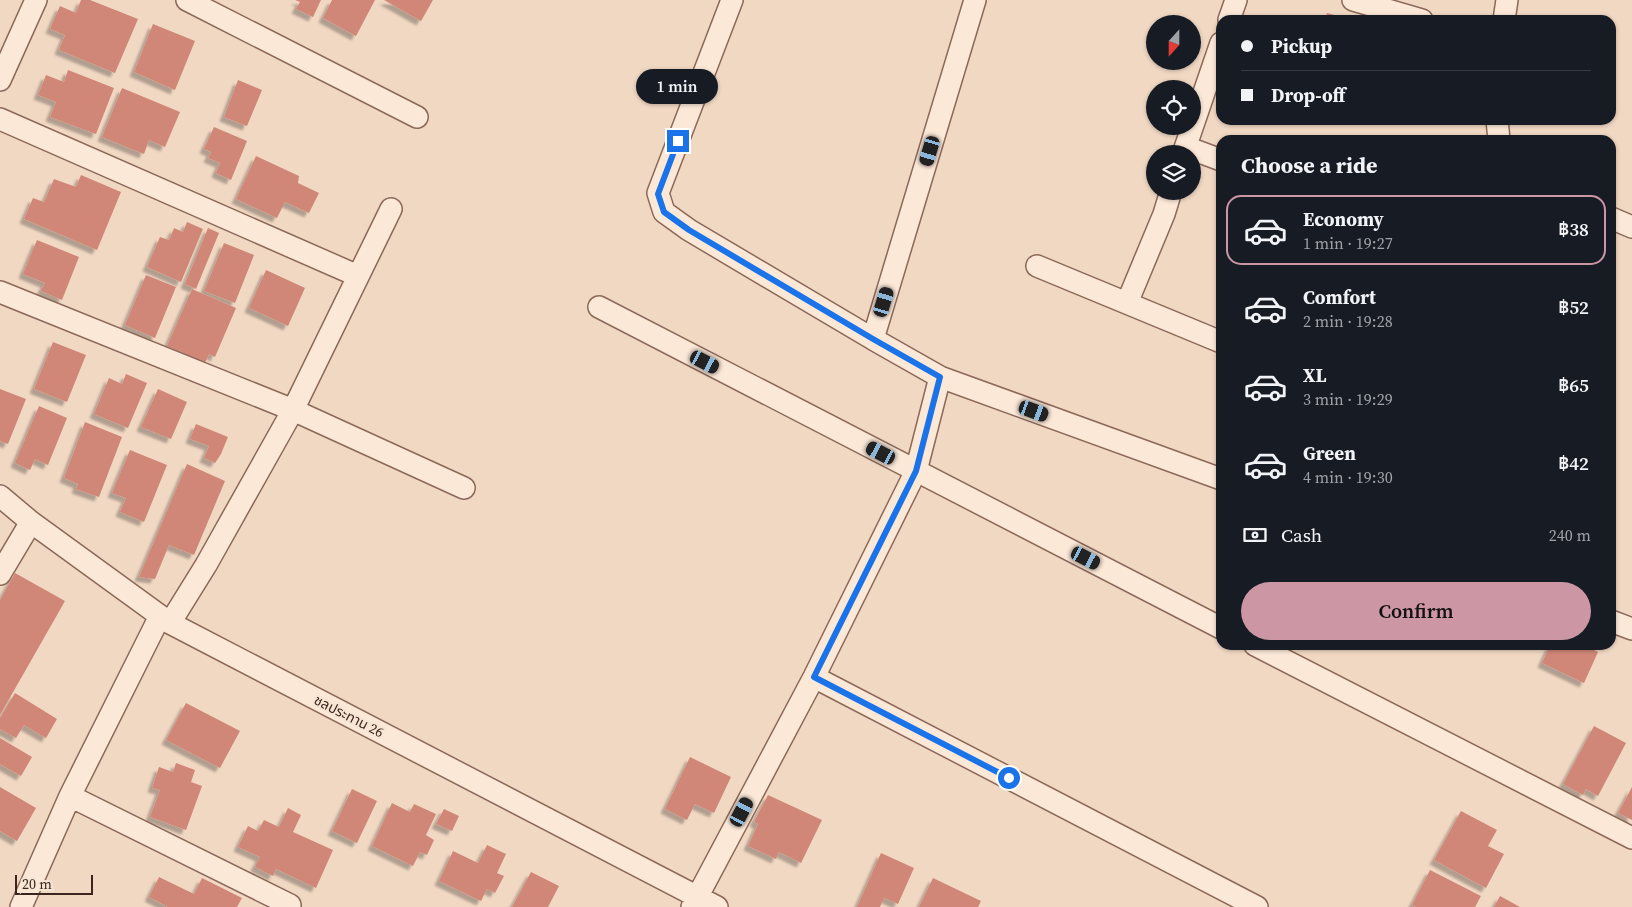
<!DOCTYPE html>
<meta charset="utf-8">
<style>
body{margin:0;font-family:"Source Serif 4","Noto Sans Thai",serif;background:#20242c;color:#f1f3f6;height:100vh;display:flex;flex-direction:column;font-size:19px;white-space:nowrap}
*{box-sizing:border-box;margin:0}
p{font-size:16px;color:#9ea1a6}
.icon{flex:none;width:28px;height:28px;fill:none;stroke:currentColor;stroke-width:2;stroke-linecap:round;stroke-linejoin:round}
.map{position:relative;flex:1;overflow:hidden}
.drawer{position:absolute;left:1216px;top:135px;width:400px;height:515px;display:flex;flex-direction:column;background:#171b24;border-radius:15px;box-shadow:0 1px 4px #0004}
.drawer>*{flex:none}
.top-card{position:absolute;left:1216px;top:15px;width:400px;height:110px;border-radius:15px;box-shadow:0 1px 4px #0004;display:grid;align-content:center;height:110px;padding:0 25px;background:#171b24}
.needle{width:32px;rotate:201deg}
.buttons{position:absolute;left:1146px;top:15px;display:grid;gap:10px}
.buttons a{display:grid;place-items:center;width:55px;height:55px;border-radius:50%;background:#171b24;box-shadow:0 1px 4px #0004;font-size:25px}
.scale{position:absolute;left:15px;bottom:12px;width:78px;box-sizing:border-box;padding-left:5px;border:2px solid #3b251e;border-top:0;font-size:14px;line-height:18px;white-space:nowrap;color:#3b251e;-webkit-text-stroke:4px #f7e5d4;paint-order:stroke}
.end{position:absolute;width:22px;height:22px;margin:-11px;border:6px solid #1a73e8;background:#fff;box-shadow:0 0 0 2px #fff}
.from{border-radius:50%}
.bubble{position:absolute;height:35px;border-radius:18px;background:#171b24;box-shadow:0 1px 4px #0004;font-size:16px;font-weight:600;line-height:35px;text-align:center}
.car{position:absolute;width:15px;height:30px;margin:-15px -8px;border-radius:6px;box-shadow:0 0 4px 1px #0007;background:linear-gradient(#222 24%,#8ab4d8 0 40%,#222 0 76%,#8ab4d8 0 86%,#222 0)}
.top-card b{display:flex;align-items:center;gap:18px;height:48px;font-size:19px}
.top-card b+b{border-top:1px solid #363941}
.top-card i{width:12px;height:12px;background:#f1f3f6}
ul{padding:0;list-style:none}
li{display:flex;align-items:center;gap:15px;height:70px;margin:0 10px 8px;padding:0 15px;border:2px solid transparent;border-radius:15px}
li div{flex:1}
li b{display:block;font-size:19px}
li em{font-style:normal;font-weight:600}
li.active{border-color:#cc96a5}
li>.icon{width:45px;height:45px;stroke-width:1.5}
h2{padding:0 25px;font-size:22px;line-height:60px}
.pay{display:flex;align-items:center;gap:12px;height:55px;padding:0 25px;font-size:19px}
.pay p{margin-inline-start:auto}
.button{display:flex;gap:10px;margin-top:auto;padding:10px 25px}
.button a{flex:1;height:58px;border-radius:30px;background:#cc96a5;color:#111;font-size:20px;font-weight:600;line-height:58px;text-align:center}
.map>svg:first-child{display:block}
</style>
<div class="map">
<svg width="1632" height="907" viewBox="0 0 1632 907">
<defs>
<filter id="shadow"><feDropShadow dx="-4.5" dy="4.5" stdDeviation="1" flood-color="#0004"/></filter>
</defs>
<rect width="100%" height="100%" fill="#f1d8c3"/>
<path fill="#d18777" filter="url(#shadow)" d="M 81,0 L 90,0 L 138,19 L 115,73 L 59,50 L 65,35 L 50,29 L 60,6 L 76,13 Z
M 295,0 L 321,0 L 313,17 L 296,9 L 300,2 Z
M 332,0 L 375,0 L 356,36 L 323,18 Z
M 384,0 L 433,0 L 421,21 Z
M 1327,13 L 1350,19 L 1350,20 L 1325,20 Z
M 153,24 L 195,41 L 175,90 L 134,72 Z
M 68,70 L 114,88 L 96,134 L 50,117 L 56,102 L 38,95 L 46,75 L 64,82 Z
M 238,80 L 262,90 L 247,126 L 224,117 Z
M 122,88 L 180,112 L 165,147 L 149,140 L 144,154 L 102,137 Z
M 214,127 L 247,141 L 231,180 L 216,173 L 220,163 L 208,158 L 211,152 L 204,149 Z
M 256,156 L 299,176 L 298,183 L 319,193 L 309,213 L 285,202 L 277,218 L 236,199 Z
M 81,175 L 121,192 L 97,250 L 24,219 L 33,198 L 44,202 L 54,179 L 76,187 Z
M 187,222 L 203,229 L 181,282 L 147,267 L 160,237 L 169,240 L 174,228 L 183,232 Z
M 208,228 L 219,233 L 196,289 L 185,284 Z
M 37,240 L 79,257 L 62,300 L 41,291 L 45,283 L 23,274 Z
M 224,243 L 254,255 L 235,303 L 204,291 Z
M 266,270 L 305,288 L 288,326 L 249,308 Z
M 146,275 L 176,287 L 155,338 L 125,325 Z
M 192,289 L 236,308 L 215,357 L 209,354 L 205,363 L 167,346 Z
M 53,342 L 86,355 L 67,402 L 34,389 Z
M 126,374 L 147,383 L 128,428 L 94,414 L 109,378 L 122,384 Z
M 0,389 L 26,399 L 8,444 L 0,441 Z
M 158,389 L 187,402 L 171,439 L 141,427 Z
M 39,406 L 67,418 L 48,465 L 35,459 L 30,470 L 15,463 Z
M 85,422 L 122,437 L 99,497 L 76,489 L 78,484 L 64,478 Z
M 196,424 L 228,437 L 221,454 L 215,463 L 204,458 L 209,446 L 190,439 Z
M 130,450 L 167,465 L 144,522 L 120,512 L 126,498 L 112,493 Z
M 187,464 L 225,481 L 194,555 L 169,545 L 155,579 L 139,577 Z
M 15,573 L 65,601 L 0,715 L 0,600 Z
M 1550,645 L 1584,645 L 1598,652 L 1584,683 L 1542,663 Z
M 15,693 L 57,719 L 46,738 L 24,725 L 16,738 L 0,729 L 0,718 Z
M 186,703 L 240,731 L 220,768 L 166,740 Z
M 1594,726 L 1626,743 L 1598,796 L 1586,789 L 1583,795 L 1563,784 Z
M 0,738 L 32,757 L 21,776 L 0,764 Z
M 690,757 L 731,777 L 714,813 L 695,804 L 687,820 L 665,809 Z
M 176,763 L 195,770 L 191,782 L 202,786 L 186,830 L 150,817 L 160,790 L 152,788 L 159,767 L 173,772 Z
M 0,787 L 36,808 L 17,841 L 0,831 Z
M 1632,787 L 1632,820 L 1618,813 Z
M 352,789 L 377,801 L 357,843 L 332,831 Z
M 768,795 L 822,820 L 801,863 L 779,852 L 776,859 L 748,846 L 758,824 L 754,822 Z
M 392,803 L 410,812 L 414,804 L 436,814 L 426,835 L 434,840 L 427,855 L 420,852 L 413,866 L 372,846 Z
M 288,808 L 301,815 L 293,832 L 333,850 L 316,888 L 276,869 L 273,876 L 255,867 L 260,857 L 238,847 L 248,826 L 258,831 L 264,820 L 279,827 Z
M 444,809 L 459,816 L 452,831 L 436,824 Z
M 1461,811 L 1497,830 L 1488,846 L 1504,854 L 1486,888 L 1434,860 Z
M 487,845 L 506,854 L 497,873 L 504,876 L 495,893 L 487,889 L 481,901 L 439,881 L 453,851 L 478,863 Z
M 881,853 L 914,868 L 898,904 L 884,898 L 880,907 L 857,907 Z
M 1430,870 L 1481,896 L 1475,907 L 1416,907 L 1412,905 Z
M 531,872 L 559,886 L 548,907 L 512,907 Z
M 159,877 L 194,894 L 202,878 L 242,898 L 237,907 L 168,907 L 149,897 Z
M 933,878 L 981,901 L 978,907 L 919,907 Z
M 1500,896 L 1520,907 L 1494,907 Z"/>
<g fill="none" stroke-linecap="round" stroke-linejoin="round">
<g stroke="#8c6859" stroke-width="24">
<path id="street" d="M 187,0 L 417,117
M 732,0 L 658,193 L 664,212 L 689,230 L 873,339
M 975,0 L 873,339 L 940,377 L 1221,479
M 1353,0 L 1422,20
M 1229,20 L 1236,0
M 1504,20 L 1507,0
M 0,80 L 36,0
M 0,119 L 358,276
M 1497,120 L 1499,140
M 1186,147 L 1221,160
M 1183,154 L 1221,43
M 1611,218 L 1632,227
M 1037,266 L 1221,342
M 0,292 L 293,410 L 464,488
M 1127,303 L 1164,214 L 1171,191
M 599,307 L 1221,628
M 0,496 L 31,522 L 170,623 L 717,907
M 0,574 L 31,522
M 1611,621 L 1632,629
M 170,623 L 206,565 L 293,410 L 391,209
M 1255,645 L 1632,838
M 814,677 L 1257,907
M 70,796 L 290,905
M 21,907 L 70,796 L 160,616
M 692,907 L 814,677 L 916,471 L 940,377"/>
</g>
<use href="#street" stroke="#fbe8d7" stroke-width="21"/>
</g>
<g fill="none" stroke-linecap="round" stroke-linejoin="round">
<path stroke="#1a73e8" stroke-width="6" d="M 678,141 L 658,194 L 664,212 L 689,230 L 873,339 L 940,377 L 916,471 L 814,677 L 1009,778"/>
</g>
<g text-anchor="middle" stroke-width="4.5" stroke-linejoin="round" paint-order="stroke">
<g font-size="14" fill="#3b251e" stroke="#f7e5d4">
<text transform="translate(349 716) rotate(27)" y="5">ชลประทาน 26</text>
</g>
</g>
</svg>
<div class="buttons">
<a><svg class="needle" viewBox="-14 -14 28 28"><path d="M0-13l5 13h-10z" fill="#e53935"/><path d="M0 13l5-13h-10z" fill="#9ea1a6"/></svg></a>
<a><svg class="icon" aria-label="locate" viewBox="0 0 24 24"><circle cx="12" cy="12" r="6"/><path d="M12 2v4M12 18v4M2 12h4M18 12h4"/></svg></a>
<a><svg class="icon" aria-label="layers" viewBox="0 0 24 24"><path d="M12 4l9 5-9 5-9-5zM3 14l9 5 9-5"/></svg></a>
</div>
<div class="scale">20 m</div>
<i class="end from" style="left:1009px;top:778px"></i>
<i class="end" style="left:678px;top:141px"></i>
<div class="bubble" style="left:636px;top:69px;width:82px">1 min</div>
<i class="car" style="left:930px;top:151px;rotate:197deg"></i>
<i class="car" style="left:884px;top:302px;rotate:17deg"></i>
<i class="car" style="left:705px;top:362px;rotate:117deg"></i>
<i class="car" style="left:1034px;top:411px;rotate:110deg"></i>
<i class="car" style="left:881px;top:453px;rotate:297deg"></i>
<i class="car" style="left:1086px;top:558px;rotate:117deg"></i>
<i class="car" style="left:742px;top:812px;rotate:28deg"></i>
<div class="top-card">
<b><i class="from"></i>Pickup</b>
<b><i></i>Drop-off</b>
</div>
<section class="drawer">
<h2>Choose a ride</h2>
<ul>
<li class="active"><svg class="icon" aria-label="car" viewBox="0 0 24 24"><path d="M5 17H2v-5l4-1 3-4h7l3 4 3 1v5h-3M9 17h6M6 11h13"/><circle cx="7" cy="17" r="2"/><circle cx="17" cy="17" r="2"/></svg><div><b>Economy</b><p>1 min · 19:27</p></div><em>฿38</em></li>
<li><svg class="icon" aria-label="car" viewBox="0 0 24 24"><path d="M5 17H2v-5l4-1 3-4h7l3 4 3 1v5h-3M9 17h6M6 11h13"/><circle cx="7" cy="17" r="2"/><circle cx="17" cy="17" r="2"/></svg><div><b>Comfort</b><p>2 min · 19:28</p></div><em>฿52</em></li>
<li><svg class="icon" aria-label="car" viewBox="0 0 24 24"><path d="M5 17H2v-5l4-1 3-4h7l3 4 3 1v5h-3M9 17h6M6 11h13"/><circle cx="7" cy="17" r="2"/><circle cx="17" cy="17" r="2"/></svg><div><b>XL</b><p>3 min · 19:29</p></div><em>฿65</em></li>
<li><svg class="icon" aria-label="car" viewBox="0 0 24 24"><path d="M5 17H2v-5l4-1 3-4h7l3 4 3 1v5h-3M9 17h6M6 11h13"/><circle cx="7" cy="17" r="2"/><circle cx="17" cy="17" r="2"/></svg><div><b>Green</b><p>4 min · 19:30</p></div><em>฿42</em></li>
</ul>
<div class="pay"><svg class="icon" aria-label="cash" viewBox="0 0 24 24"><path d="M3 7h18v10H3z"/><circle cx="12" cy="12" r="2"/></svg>Cash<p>240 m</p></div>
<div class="button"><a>Confirm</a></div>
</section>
</div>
